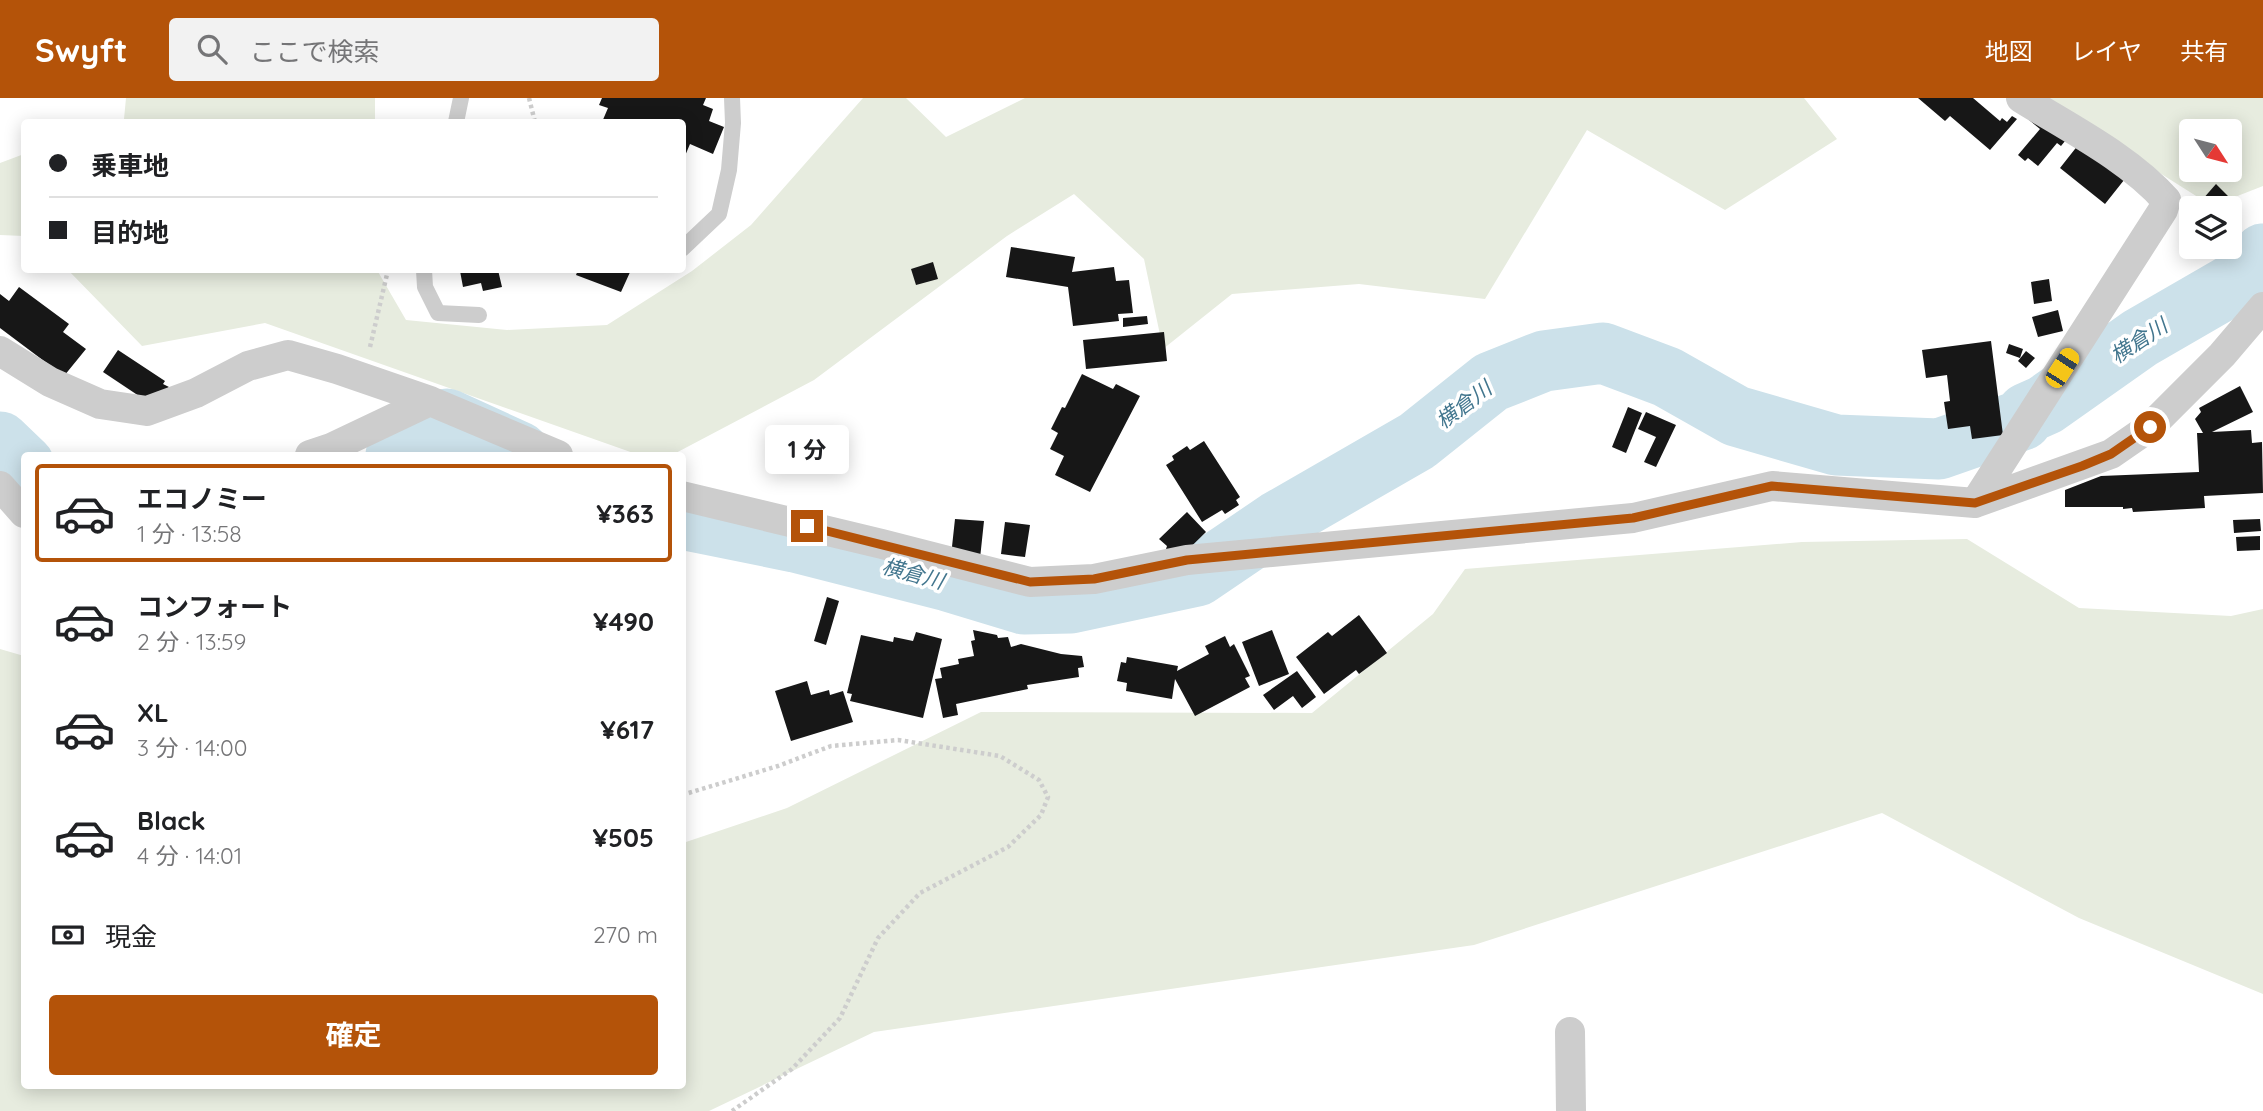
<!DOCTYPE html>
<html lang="ja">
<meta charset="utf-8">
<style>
body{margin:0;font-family:Quicksand,"Noto Sans JP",sans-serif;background:#f2f2f2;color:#202124;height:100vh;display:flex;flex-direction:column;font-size:26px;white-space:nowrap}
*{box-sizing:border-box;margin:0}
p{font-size:23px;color:#757577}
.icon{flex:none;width:38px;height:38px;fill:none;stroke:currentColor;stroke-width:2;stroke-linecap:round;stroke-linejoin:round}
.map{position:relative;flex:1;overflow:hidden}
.sheet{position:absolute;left:21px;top:354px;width:665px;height:637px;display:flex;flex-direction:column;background:#fff;border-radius:7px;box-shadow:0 4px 18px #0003}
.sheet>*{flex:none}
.guide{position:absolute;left:21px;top:21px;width:665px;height:154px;border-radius:7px;box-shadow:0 4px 18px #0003;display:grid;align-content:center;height:154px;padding:0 28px;background:#fff}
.needle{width:46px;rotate:126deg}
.controls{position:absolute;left:2179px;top:21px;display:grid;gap:14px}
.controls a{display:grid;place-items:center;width:63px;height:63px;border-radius:7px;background:#fff;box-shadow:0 4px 18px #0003;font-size:35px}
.end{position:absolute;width:32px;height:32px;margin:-16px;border:9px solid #b45309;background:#fff;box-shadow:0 0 0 4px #fff}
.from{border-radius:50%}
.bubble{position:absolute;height:49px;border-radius:7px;background:#fff;box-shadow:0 4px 18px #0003;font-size:23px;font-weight:700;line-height:49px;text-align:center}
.car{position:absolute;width:21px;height:42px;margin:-21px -10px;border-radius:9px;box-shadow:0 0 5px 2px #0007;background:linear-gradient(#f5c518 24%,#345 0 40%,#f5c518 0 76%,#345 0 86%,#f5c518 0)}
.guide b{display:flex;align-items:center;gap:24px;height:66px;font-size:26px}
.guide b+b{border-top:2px solid #e0e0e0}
.guide i{width:18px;height:18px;background:#202124}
ul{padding:12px 0 0;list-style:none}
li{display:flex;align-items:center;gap:21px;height:98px;margin:0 14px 10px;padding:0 14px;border:4px solid transparent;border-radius:7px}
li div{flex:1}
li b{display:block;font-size:26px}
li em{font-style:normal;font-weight:700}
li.active{border-color:#b45309}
li>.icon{width:63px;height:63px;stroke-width:1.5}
.pay{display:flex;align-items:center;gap:18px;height:77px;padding:0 28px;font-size:26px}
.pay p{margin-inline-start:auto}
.action{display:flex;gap:14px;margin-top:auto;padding:14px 28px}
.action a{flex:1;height:80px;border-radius:7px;background:#b45309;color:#fff;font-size:28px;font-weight:700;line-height:80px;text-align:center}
header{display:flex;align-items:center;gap:42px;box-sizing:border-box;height:98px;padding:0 35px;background:#b45309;color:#fff}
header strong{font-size:33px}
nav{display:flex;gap:38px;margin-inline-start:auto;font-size:24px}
.search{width:490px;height:63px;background:#f2f2f2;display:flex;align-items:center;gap:18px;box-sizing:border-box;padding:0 24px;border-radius:7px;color:#757577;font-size:26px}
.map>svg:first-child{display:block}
</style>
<header>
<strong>Swyft</strong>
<div class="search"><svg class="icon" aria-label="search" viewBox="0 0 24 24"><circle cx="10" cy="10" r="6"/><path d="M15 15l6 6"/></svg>ここで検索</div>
<nav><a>地図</a><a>レイヤ</a><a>共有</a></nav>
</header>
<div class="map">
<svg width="2263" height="1013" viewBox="0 0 2263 1013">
<rect width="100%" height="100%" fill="#fff"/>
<path fill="#e7ecdf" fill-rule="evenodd" d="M 126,0 L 375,0 L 375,24 L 114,24 L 124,21 Z
M 863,0 L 906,0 L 946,39 L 1025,0 L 1804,0 L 1837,41 L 1725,112 L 1587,32 L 1485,201 L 1359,186 L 1232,196 L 1163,251 L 1144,161 L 1074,96 L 1007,138 L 814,282 L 672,357 L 639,357 L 265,225 L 142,248 L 68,172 L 377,172 L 406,222 L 507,232 L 607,227 L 692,173 L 751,127 Z
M 2041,0 L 2263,0 L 2263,88 L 2212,108 ZM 2191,33 L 2230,33 L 2230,72 L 2191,72 Z
M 24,56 L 24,138 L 0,137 L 0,65 Z
M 1967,441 L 2079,510 L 2231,518 L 2263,511 L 2263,896 L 2079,820 L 1882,715 L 1474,847 L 874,934 L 709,1013 L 0,1013 L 0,551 L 24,558 L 24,987 L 682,987 L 683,745 L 787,710 L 981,614 L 1312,615 L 1433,516 L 1465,471 L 1802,444 Z"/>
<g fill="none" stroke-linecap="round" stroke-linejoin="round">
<path stroke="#cce1ea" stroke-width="61" d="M 0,344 L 24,367
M 396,357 L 447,321 L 519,354
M 682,421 L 795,444 L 948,483 L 1024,506 L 1071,505 L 1197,478 L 1278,423 L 1417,343 L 1491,284 L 1544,263 L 1603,255 L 1667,279 L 1736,318 L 1836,347 L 1939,351 L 2022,322 L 2027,315 L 2045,307 L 2140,240 L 2242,181 L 2263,156"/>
</g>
<path fill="#171717" d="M 602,0 L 706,0 L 703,7 L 713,11 L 709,23 L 724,29 L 713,56 L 690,46 L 682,65 L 682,24 L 602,24 L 608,10 L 599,7 Z
M 1918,0 L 1973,0 L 2000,23 L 2002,20 L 2007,24 L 2012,18 L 2017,21 L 1990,52 L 1950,18 L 1945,23 Z
M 2029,22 L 2078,27 L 2061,48 L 2057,45 L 2038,68 L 2028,60 L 2025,63 L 2018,57 L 2040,31 Z
M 2086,37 L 2132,72 L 2105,106 L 2060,70 Z
M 2216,86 L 2229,99 L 2219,110 L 2195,110 Z
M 1011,149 L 1075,159 L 1072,174 L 1114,169 L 1116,183 L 1129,182 L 1133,215 L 1118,216 L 1119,223 L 1073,228 L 1068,189 L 1006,179 Z
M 933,164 L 938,181 L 916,187 L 911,171 Z
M 451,172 L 498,172 L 502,189 L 483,193 L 481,185 L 463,189 L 460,173 L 452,175 Z
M 578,172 L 631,172 L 621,194 L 576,177 Z
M 2049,181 L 2052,203 L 2034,206 L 2031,184 Z
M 19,189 L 69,226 L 63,234 L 86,251 L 64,278 L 0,230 L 0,196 L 9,203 Z
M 2058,212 L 2063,233 L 2038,239 L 2032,219 Z
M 1147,218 L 1148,226 L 1123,229 L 1123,220 Z
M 1164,234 L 1167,263 L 1086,271 L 1083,242 Z
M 1991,243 L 2003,337 L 1972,341 L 1970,328 L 1948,331 L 1944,304 L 1950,303 L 1947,277 L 1926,280 L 1922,252 Z
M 2009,246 L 2023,251 L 2020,260 L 2006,255 Z
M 118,252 L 165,283 L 163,286 L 169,289 L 151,306 L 103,274 Z
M 2026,253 L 2035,260 L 2026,270 L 2018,263 Z
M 1082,276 L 1113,291 L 1116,286 L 1140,298 L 1090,394 L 1055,377 L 1064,358 L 1050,351 L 1058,335 L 1051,331 L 1062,309 L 1065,310 Z
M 2240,288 L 2253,314 L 2212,334 L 2251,332 L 2252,345 L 2262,344 L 2263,395 L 2204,398 L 2205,410 L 2133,414 L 2132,410 L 2123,411 L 2123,409 L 2065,409 L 2065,392 L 2101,378 L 2199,374 L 2197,335 L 2203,335 L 2195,321 L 2201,314 L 2199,310 Z
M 1628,309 L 1642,315 L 1626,355 L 1612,349 Z
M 1646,314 L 1676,327 L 1656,369 L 1644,364 L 1656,339 L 1638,331 Z
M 1204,343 L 1240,399 L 1236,402 L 1239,407 L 1225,416 L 1222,412 L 1202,424 L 1166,367 L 1174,362 L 1172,358 L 1187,348 L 1190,352 Z
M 1187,414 L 1206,434 L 1165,474 L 1160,469 L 1167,448 L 1159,441 Z
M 955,421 L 984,423 L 979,470 L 950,467 Z
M 2260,421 L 2261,433 L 2234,435 L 2233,422 Z
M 1005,424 L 1030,427 L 1025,459 L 1001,456 Z
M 2260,438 L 2260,452 L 2237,453 L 2236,439 Z
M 827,499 L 839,503 L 826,547 L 814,543 Z
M 1359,517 L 1387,555 L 1359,576 L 1356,572 L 1324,596 L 1296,559 L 1328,534 L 1332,538 Z
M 973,532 L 997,537 L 998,540 L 1008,539 L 1011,549 L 1021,546 L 1061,556 L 1082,558 L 1084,569 L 1078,570 L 1079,579 L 1027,587 L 1028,591 L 956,606 L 958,617 L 943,620 L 935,581 L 942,580 L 940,570 L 959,566 L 958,561 L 974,558 L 971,543 L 975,542 Z
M 1272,532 L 1289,576 L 1259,588 L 1242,544 Z
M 916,534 L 942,541 L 923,620 L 850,603 L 852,596 L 847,595 L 861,537 L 893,544 L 894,539 L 913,543 Z
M 1225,538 L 1230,549 L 1234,546 L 1250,578 L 1245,580 L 1250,589 L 1195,618 L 1175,581 L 1172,601 L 1126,593 L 1127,585 L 1117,583 L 1121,564 L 1126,565 L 1127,559 L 1178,568 L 1177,573 L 1209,556 L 1205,548 Z
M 1297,573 L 1316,599 L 1302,610 L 1293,598 L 1274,612 L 1263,597 Z
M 807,583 L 811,597 L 829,592 L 830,597 L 843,593 L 853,624 L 791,643 L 775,593 Z"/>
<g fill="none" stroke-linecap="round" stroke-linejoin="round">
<path stroke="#cdcdcd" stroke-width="4.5" stroke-dasharray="3.5 3.5" stroke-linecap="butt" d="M 529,0 L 535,24
M 370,249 L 388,172
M 682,697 L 778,668 L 831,648 L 898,642 L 1000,658 L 1039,682 L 1048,699 L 1041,717 L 1008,749 L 920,795 L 878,840 L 840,920 L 792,971 L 732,1013"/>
<path stroke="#cdcdcd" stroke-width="16" d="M 456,24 L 461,0
M 682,151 L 719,116 L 729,72 L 733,25 L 732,0
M 424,172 L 425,189 L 438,215 L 479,217"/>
<path stroke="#cdcdcd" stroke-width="30" d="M 0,253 L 50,284 L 100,306 L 147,313 L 196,295 L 248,268 L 288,257 L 337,271 L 430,303 L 558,357
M 310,357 L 331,350 L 430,303
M 0,388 L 24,415
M 682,398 L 882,446 L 1030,484 L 1094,481 L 1187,462 L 1633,420 L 1772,388 L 1975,405 L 2111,356 L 2150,329 L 2222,257 L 2263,209
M 1975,405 L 2163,112 L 2166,102 C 2129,60 2069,30 2021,0
M 1570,934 L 1571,1013"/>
</g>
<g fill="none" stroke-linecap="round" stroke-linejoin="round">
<path stroke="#b45309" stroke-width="9" d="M 807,428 L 1030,484 L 1094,481 L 1187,462 L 1633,420 L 1772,388 L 1975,405 L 2082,368 L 2111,356 L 2150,329"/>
</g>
<g text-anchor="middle" stroke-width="7" stroke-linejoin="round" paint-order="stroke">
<g font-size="21" font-style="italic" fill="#42768e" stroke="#fff">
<text transform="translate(2139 243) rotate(-33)" y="7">横倉川</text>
<text transform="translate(1464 307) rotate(-37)" y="7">横倉川</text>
<text transform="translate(913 476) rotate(15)" y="7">横倉川</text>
</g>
</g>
</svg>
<div class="controls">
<a><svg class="needle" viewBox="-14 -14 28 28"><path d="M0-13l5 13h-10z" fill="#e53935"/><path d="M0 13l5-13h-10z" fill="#757577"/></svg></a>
<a><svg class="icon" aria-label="layers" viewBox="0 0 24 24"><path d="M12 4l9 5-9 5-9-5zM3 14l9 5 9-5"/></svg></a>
</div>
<i class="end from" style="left:2150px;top:329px"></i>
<i class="end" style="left:807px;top:428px"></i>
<div class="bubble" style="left:765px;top:327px;width:84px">1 分</div>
<i class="car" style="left:2062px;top:270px;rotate:33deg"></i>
<div class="guide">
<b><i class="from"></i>乗車地</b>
<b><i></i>目的地</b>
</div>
<section class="sheet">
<ul>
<li class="active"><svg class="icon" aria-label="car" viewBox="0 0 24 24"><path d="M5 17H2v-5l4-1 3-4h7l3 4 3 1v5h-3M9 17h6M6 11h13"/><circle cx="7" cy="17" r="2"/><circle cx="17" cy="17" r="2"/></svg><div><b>エコノミー</b><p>1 分 · 13:58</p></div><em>¥363</em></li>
<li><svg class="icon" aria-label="car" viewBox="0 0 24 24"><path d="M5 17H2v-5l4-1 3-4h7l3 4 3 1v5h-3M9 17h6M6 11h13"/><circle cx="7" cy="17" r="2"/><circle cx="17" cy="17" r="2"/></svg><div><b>コンフォート</b><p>2 分 · 13:59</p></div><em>¥490</em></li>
<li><svg class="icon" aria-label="car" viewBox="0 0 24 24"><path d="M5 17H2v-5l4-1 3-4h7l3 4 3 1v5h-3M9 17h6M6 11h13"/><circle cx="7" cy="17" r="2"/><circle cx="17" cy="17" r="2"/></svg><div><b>XL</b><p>3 分 · 14:00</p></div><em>¥617</em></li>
<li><svg class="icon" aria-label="car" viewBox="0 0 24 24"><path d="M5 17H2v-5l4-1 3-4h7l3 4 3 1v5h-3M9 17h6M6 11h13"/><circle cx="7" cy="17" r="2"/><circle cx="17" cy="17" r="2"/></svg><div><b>Black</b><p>4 分 · 14:01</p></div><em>¥505</em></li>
</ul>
<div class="pay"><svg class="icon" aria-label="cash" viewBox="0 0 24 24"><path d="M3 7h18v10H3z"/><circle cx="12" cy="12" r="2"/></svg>現金<p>270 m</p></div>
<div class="action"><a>確定</a></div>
</section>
</div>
